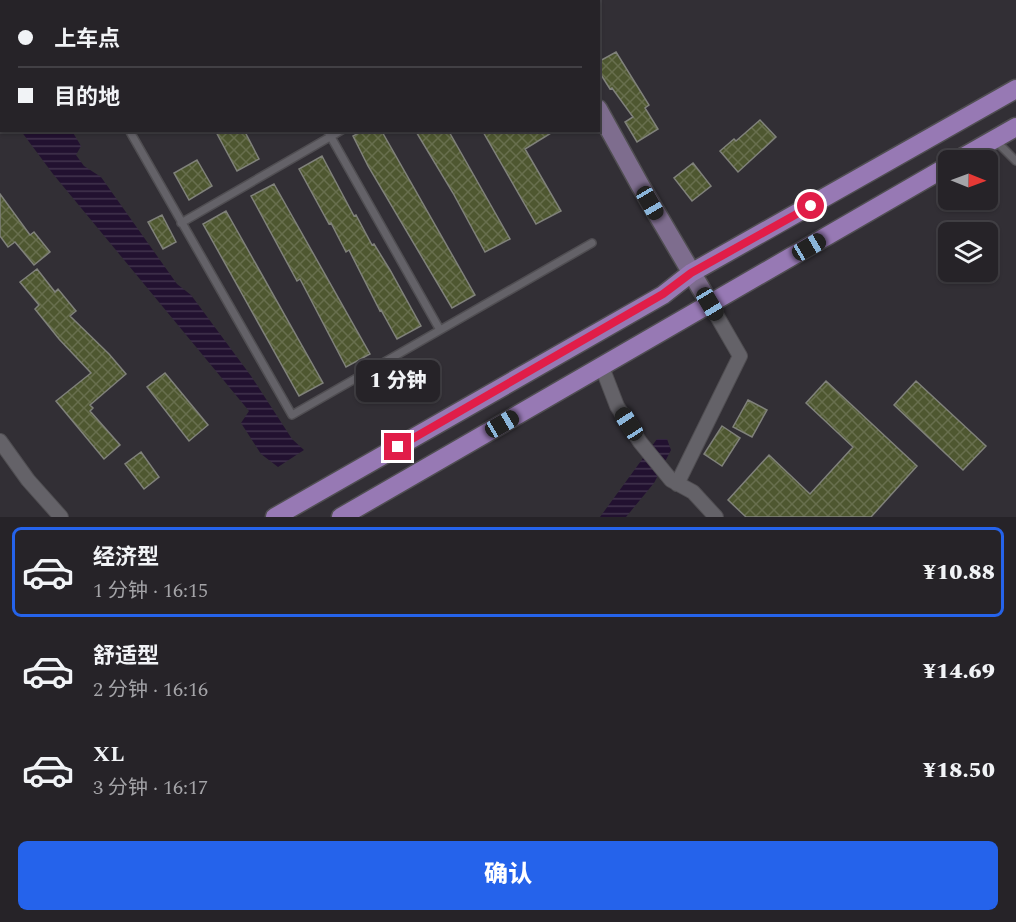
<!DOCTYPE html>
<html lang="zh">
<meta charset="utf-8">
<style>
body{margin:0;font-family:Spectral,"Noto Sans SC",serif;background:#322f34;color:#f1f3f6;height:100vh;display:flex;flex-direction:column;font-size:22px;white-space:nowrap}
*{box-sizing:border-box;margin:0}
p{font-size:20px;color:#a4a4a8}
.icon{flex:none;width:33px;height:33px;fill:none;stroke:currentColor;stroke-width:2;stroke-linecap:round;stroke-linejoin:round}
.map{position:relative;height:517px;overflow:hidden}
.side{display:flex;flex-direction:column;background:#262328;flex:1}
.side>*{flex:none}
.guide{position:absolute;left:0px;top:0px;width:600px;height:132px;box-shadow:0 2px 4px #0004,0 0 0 2px #424045;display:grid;align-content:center;height:132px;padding:0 18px;background:#262328}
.needle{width:39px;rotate:91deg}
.fabs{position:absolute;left:938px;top:150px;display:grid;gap:12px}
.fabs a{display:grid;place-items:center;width:60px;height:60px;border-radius:9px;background:#262328;box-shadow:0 2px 4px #0004,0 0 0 2px #424045;font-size:30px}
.end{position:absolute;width:27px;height:27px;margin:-14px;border:8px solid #e11d48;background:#fff;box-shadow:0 0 0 3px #fff}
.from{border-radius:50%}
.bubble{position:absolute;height:42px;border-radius:9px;background:#262328;box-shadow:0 2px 4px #0004,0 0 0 2px #424045;font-size:20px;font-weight:800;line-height:42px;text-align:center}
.car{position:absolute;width:18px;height:36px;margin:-18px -9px;border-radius:8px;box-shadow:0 0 4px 2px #0007;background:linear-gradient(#222 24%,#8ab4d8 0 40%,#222 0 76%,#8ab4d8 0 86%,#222 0)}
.guide b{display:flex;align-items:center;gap:21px;height:57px;font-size:22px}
.guide b+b{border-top:2px solid #424045}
.guide i{width:15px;height:15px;background:#f1f3f6}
ul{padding:10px 0 0;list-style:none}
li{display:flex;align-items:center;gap:18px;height:90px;margin:0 12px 9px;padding:0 6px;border:3px solid transparent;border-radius:9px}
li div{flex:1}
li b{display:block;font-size:22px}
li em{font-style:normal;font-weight:800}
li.current{border-color:#2563eb}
li>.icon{width:54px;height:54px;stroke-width:1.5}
.primary-button{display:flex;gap:12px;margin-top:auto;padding:12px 18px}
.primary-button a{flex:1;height:69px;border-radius:9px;background:#2563eb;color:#fff;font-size:24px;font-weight:800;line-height:69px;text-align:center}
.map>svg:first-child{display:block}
</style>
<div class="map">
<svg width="1016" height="517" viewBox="0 0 1016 517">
<defs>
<pattern id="water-rules" width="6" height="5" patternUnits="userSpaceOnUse" patternTransform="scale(1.5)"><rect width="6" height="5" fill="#221130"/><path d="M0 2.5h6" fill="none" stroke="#42344e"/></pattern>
<pattern id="building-cross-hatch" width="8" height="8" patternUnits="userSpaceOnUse" patternTransform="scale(1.5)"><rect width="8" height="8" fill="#4e5730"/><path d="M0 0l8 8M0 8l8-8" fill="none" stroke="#686f4e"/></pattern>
</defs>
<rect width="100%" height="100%" fill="#322f35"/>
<path fill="url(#water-rules)" d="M 21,131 L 72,131 L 81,146 L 76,155 L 84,166 L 101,177 L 177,284 L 191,295 L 251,376 L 292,439 L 304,450 L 278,467 L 261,454 L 241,423 L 249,411 L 53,174 Z
M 657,439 L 667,439 L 671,450 L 654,483 L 626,517 L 600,517 Z"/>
<path fill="url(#building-cross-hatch)" stroke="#80827b" stroke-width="1.5" d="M 616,52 L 649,105 L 645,108 L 658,129 L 637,142 L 625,122 L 633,117 L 612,88 L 610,89 L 598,70 L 598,62 Z
M 760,120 L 776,137 L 738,172 L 720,151 L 734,139 L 736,141 Z
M 215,130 L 244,130 L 259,159 L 237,171 Z
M 364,130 L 381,130 L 475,295 L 452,308 L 368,166 L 353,136 Z
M 415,130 L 448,130 L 510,239 L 485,252 L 453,193 Z
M 482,130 L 556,130 L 525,149 L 561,211 L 536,224 Z
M 322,156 L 354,216 L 356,215 L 372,245 L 374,244 L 390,270 L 421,326 L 397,339 L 381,310 L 380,311 L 349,250 L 346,252 L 331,223 L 329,224 L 299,169 Z
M 197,160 L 212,186 L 189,200 L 174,173 Z
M 693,163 L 711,186 L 692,201 L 674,178 Z
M 274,184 L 370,354 L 346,367 L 300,279 L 297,281 L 251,196 Z
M 0,194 L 30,235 L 34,232 L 50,252 L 34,265 L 15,242 L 8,247 L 0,236 Z
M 226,211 L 323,383 L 299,396 L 203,224 Z
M 162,215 L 176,242 L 163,249 L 148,222 Z
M 37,269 L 55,292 L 58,289 L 76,311 L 70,316 L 109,354 L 126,374 L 90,405 L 93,408 L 90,411 L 120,445 L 104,459 L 56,401 L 91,373 L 59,339 L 35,309 L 39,305 L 20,282 Z
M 165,373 L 208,425 L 189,441 L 147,387 Z
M 826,381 L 917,466 L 871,517 L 746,517 L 728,500 L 769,455 L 810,494 L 853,447 L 806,403 Z
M 916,381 L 986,446 L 963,470 L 894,405 Z
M 748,400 L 767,410 L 752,437 L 733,427 Z
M 722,426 L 740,438 L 722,466 L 704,454 Z
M 141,452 L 159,477 L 144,489 L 125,464 Z"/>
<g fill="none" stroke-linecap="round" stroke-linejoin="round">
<g stroke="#504e52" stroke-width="10">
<path id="lane" d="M 251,0 L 252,2
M 48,2 L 50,0
M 0,17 L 2,19
M 129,130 L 292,415 L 592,243
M 327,130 L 440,330
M 996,141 L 1016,161
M 181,223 L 342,130"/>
</g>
<g stroke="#504e52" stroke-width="16">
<path id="street" d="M 602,367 L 617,406 L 640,442 L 671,480 L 693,492 L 716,517
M 0,441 L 28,480 L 61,517
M 677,484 L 740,356 L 710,304"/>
</g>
<g stroke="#504e52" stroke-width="21">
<path id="secondary" d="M 534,0 L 535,2
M 598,109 L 640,185 L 710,304"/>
</g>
<g stroke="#504e52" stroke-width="21">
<path id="primary" d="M 958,160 L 1016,127
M 275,517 L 663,295 L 691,273 L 1016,89
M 341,517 L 948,166"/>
</g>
<use href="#lane" stroke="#646268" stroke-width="7"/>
<use href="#street" stroke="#646268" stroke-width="14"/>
<use href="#secondary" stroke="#7e6d8e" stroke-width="18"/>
<use href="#primary" stroke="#9779b4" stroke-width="18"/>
</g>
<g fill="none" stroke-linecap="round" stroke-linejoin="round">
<path stroke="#e11d48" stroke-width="8" d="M 398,447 L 663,294 L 691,273 L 811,206"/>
</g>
</svg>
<div class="fabs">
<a><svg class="needle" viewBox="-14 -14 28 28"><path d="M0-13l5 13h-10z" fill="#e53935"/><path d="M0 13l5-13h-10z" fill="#a4a4a8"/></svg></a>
<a><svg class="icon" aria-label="layers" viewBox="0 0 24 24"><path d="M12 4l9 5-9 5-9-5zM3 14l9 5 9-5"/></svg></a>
</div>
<i class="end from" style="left:811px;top:206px"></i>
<i class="end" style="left:398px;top:447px"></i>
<div class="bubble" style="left:356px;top:360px;width:84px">1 分钟</div>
<i class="car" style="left:650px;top:203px;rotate:150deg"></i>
<i class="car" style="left:809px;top:247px;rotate:60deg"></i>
<i class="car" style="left:710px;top:304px;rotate:149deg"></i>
<i class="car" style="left:502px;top:424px;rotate:60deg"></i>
<i class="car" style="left:629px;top:424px;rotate:327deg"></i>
<div class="guide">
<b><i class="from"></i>上车点</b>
<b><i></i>目的地</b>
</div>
</div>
<section class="side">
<ul>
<li class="current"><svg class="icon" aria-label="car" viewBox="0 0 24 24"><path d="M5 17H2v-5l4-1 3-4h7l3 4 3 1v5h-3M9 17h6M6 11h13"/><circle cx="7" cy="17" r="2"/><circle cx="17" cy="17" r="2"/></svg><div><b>经济型</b><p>1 分钟 · 16:15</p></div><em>¥10.88</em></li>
<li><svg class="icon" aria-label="car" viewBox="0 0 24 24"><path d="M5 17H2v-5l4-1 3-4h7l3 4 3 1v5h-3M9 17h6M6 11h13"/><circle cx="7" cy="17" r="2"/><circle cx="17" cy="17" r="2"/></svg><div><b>舒适型</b><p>2 分钟 · 16:16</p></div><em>¥14.69</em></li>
<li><svg class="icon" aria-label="car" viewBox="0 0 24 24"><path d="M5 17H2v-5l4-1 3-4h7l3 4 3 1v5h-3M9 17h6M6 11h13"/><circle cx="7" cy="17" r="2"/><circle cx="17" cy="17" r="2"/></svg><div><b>XL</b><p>3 分钟 · 16:17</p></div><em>¥18.50</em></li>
</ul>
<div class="primary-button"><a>确认</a></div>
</section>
